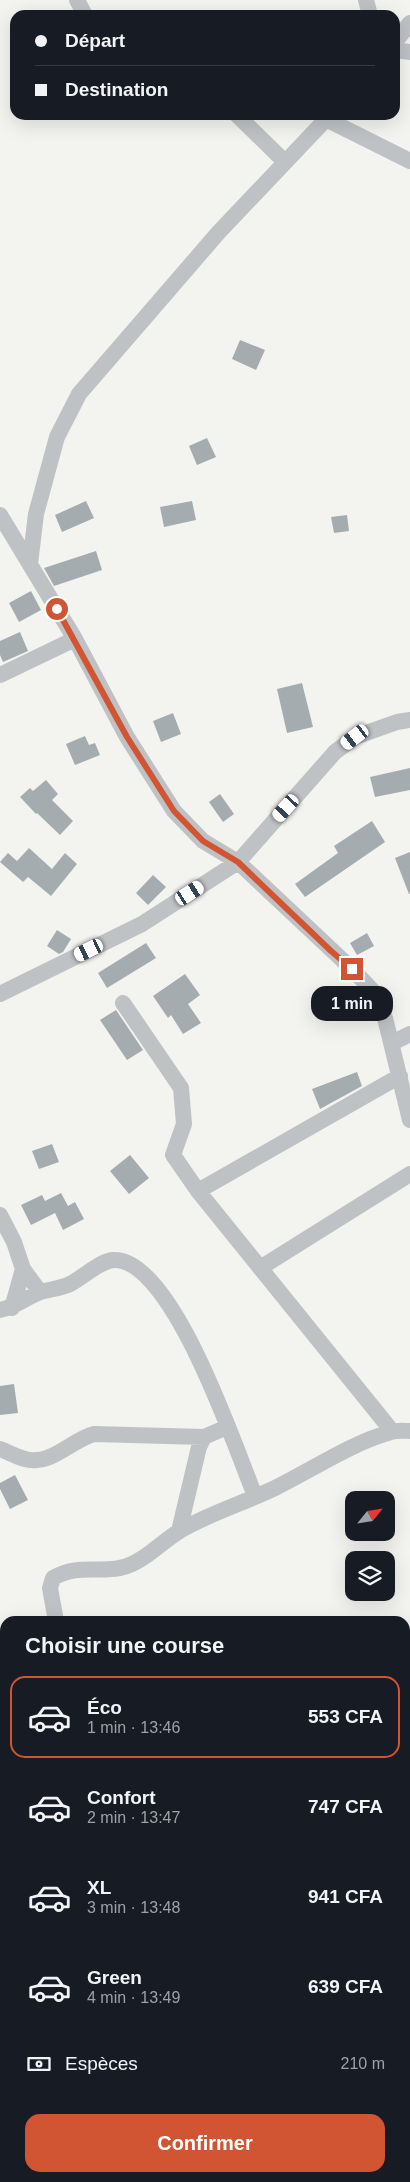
<!DOCTYPE html>
<html lang="fr">
<meta charset="utf-8">
<style>
body{margin:0;font-family:Helvetica,sans-serif;background:#242831;color:#f1f3f6;height:100vh;display:flex;flex-direction:column;font-size:19px;white-space:nowrap}
*{box-sizing:border-box;margin:0}
p{font-size:16px;color:#9ea1a6}
.icon{flex:none;width:28px;height:28px;fill:none;stroke:currentColor;stroke-width:2;stroke-linecap:round;stroke-linejoin:round}
.map{position:relative;flex:1;overflow:hidden}
.panel{position:absolute;left:0px;top:1616px;width:410px;height:566px;display:flex;flex-direction:column;background:#171b24;border-radius:15px 15px 0 0;box-shadow:0 5px 20px #0002}
.panel>*{flex:none}
.hud{position:absolute;left:10px;top:10px;width:390px;height:110px;border-radius:15px;box-shadow:0 5px 20px #0002;display:grid;align-content:center;height:110px;padding:0 25px;background:#171b24}
.needle{width:32px;rotate:60deg}
.controls{position:absolute;left:345px;top:1491px;display:grid;gap:10px}
.controls a{display:grid;place-items:center;width:50px;height:50px;border-radius:10px;background:#171b24;box-shadow:0 5px 20px #0002;font-size:25px}
.end{position:absolute;width:22px;height:22px;margin:-11px;border:6px solid #d15532;background:#fff;box-shadow:0 0 0 2px #fff}
.from{border-radius:50%}
.bubble{position:absolute;height:35px;border-radius:15px;background:#171b24;box-shadow:0 5px 20px #0002;font-size:16px;font-weight:600;line-height:35px;text-align:center}
.car{position:absolute;width:15px;height:30px;margin:-15px -8px;border-radius:6px;box-shadow:0 0 4px 1px #0007;background:linear-gradient(#fff 24%,#345 0 40%,#fff 0 76%,#345 0 86%,#fff 0)}
.hud b{display:flex;align-items:center;gap:18px;height:48px;font-size:19px}
.hud b+b{border-top:1px solid #363941}
.hud i{width:12px;height:12px;background:#f1f3f6}
ul{padding:0;list-style:none}
li{display:flex;align-items:center;gap:15px;height:82px;margin:0 10px 8px;padding:0 15px;border:2px solid transparent;border-radius:15px}
li div{flex:1}
li b{display:block;font-size:19px}
li em{font-style:normal;font-weight:600}
li.selected{border-color:#d15532}
li>.icon{width:45px;height:45px;stroke-width:1.5}
h2{padding:0 25px;font-size:22px;line-height:60px}
.pay{display:flex;align-items:center;gap:12px;height:55px;padding:0 25px;font-size:19px}
.pay p{margin-inline-start:auto}
.primary-button{display:flex;gap:10px;margin-top:auto;padding:10px 25px}
.primary-button a{flex:1;height:58px;border-radius:15px;background:#d15532;color:#fff;font-size:20px;font-weight:600;line-height:58px;text-align:center}
.map>svg:first-child{display:block}
</style>
<div class="map">
<svg width="410" height="2182" viewBox="0 0 410 2182">
<rect width="100%" height="100%" fill="#f3f3f0"/>
<path fill="#a5acb0" d="M 240,340 L 265,350 L 256,370 L 232,359 Z
M 207,438 L 216,457 L 197,465 L 189,446 Z
M 86,501 L 94,518 L 62,532 L 55,515 Z
M 192,501 L 196,520 L 164,527 L 160,507 Z
M 347,515 L 349,531 L 334,533 L 331,517 Z
M 96,551 L 102,570 L 54,586 L 44,568 Z
M 31,591 L 41,610 L 19,622 L 9,603 Z
M 20,632 L 28,651 L 3,662 L 0,655 L 0,641 Z
M 302,683 L 313,727 L 287,733 L 277,689 Z
M 173,713 L 181,734 L 161,742 L 153,721 Z
M 85,736 L 89,745 L 95,743 L 100,755 L 75,765 L 66,744 Z
M 410,768 L 410,790 L 375,797 L 370,777 Z
M 46,780 L 58,794 L 52,800 L 73,821 L 60,835 L 37,813 L 36,814 L 20,797 L 30,788 L 33,791 Z
M 220,794 L 234,814 L 223,822 L 209,802 Z
M 372,821 L 385,842 L 305,897 L 295,884 L 338,853 L 334,846 Z
M 29,848 L 52,869 L 65,853 L 77,864 L 51,896 L 28,877 L 23,882 L 0,862 L 8,853 L 17,861 Z
M 410,852 L 410,894 L 409,894 L 395,858 Z
M 153,875 L 166,887 L 148,905 L 136,893 Z
M 57,930 L 71,939 L 63,952 L 59,954 L 47,946 Z
M 367,933 L 374,946 L 357,955 L 350,943 Z
M 146,943 L 156,958 L 107,988 L 98,973 Z
M 185,974 L 200,995 L 188,1004 L 201,1023 L 183,1034 L 171,1015 L 168,1018 L 153,996 Z
M 116,1010 L 143,1050 L 127,1060 L 100,1020 Z
M 357,1072 L 362,1086 L 320,1109 L 312,1089 Z
M 52,1144 L 59,1162 L 39,1169 L 32,1151 Z
M 130,1155 L 149,1178 L 129,1194 L 110,1171 Z
M 61,1193 L 68,1206 L 75,1202 L 84,1219 L 63,1230 L 55,1213 L 31,1225 L 21,1205 L 42,1195 L 45,1201 Z
M 14,1384 L 18,1413 L 0,1415 L 0,1386 Z
M 15,1475 L 28,1500 L 10,1509 L 0,1489 L 0,1483 Z"/>
<g fill="none" stroke-linecap="round" stroke-linejoin="round">
<path stroke="#bfc2c5" stroke-width="16" d="M 77,0 L 85,15
M 366,0 L 370,15
M 395,42 L 410,23
M 395,50 L 410,52
M 237,115 L 285,162
M 326,119 L 410,161
M 0,515 L 75,639 L 127,737 L 174,811 L 203,841 L 238,862 L 352,969 L 372,990 L 385,1018 L 410,1120
M 30,564 L 36,514 L 57,437 L 79,394 L 218,233 L 330,115
M 0,675 L 75,639
M 0,994 L 142,924 L 238,862 L 335,752 L 355,737 L 397,722 L 410,720
M 123,1003 L 181,1088 L 184,1124 L 173,1155 L 198,1191 L 392,1431
M 392,1043 L 410,1034
M 198,1191 L 400,1076
M 0,1215 L 14,1242 L 23,1269 L 40,1292
M 260,1268 L 410,1174
M 12,1308 L 23,1269
M 0,1310 C 15,1307 24,1299 38,1293 C 48,1289 60,1289 70,1284 C 84,1277 98,1262 113,1260 C 172,1256 236,1450 255,1496
M 0,1449 C 11,1453 25,1462 37,1460 C 56,1459 75,1439 94,1434 L 204,1437
M 179,1531 L 199,1447 L 204,1437 L 227,1427
M 56,1621 L 50,1588 L 53,1578 C 81,1561 108,1577 134,1563 C 151,1555 164,1540 181,1530 C 211,1513 244,1503 275,1488 C 312,1470 351,1443 391,1432 C 397,1430 404,1431 410,1431
M 0,1774 L 5,1772
M 405,1852 L 410,1851
M 405,2026 L 410,2024
M 0,2054 L 5,2052
M 405,2151 L 410,2148
M 313,2178 L 315,2182
M 212,2182 L 212,2178"/>
</g>
<g fill="none" stroke-linecap="round" stroke-linejoin="round">
<path stroke="#d15532" stroke-width="6" d="M 57,609 L 127,737 L 174,811 L 203,841 L 238,862 L 331,951 L 352,969"/>
</g>
</svg>
<div class="controls">
<a><svg class="needle" viewBox="-14 -14 28 28"><path d="M0-13l5 13h-10z" fill="#e53935"/><path d="M0 13l5-13h-10z" fill="#9ea1a6"/></svg></a>
<a><svg class="icon" aria-label="layers" viewBox="0 0 24 24"><path d="M12 4l9 5-9 5-9-5zM3 14l9 5 9-5"/></svg></a>
</div>
<i class="end from" style="left:57px;top:609px"></i>
<i class="end" style="left:352px;top:969px"></i>
<div class="bubble" style="left:311px;top:986px;width:82px">1 min</div>
<i class="car" style="left:355px;top:737px;rotate:233deg"></i>
<i class="car" style="left:286px;top:808px;rotate:222deg"></i>
<i class="car" style="left:190px;top:893px;rotate:57deg"></i>
<i class="car" style="left:89px;top:950px;rotate:244deg"></i>
<div class="hud">
<b><i class="from"></i>Départ</b>
<b><i></i>Destination</b>
</div>
<section class="panel">
<h2>Choisir une course</h2>
<ul>
<li class="selected"><svg class="icon" aria-label="car" viewBox="0 0 24 24"><path d="M5 17H2v-5l4-1 3-4h7l3 4 3 1v5h-3M9 17h6M6 11h13"/><circle cx="7" cy="17" r="2"/><circle cx="17" cy="17" r="2"/></svg><div><b>Éco</b><p>1 min · 13:46</p></div><em>553 CFA</em></li>
<li><svg class="icon" aria-label="car" viewBox="0 0 24 24"><path d="M5 17H2v-5l4-1 3-4h7l3 4 3 1v5h-3M9 17h6M6 11h13"/><circle cx="7" cy="17" r="2"/><circle cx="17" cy="17" r="2"/></svg><div><b>Confort</b><p>2 min · 13:47</p></div><em>747 CFA</em></li>
<li><svg class="icon" aria-label="car" viewBox="0 0 24 24"><path d="M5 17H2v-5l4-1 3-4h7l3 4 3 1v5h-3M9 17h6M6 11h13"/><circle cx="7" cy="17" r="2"/><circle cx="17" cy="17" r="2"/></svg><div><b>XL</b><p>3 min · 13:48</p></div><em>941 CFA</em></li>
<li><svg class="icon" aria-label="car" viewBox="0 0 24 24"><path d="M5 17H2v-5l4-1 3-4h7l3 4 3 1v5h-3M9 17h6M6 11h13"/><circle cx="7" cy="17" r="2"/><circle cx="17" cy="17" r="2"/></svg><div><b>Green</b><p>4 min · 13:49</p></div><em>639 CFA</em></li>
</ul>
<div class="pay"><svg class="icon" aria-label="cash" viewBox="0 0 24 24"><path d="M3 7h18v10H3z"/><circle cx="12" cy="12" r="2"/></svg>Espèces<p>210 m</p></div>
<div class="primary-button"><a>Confirmer</a></div>
</section>
</div>
